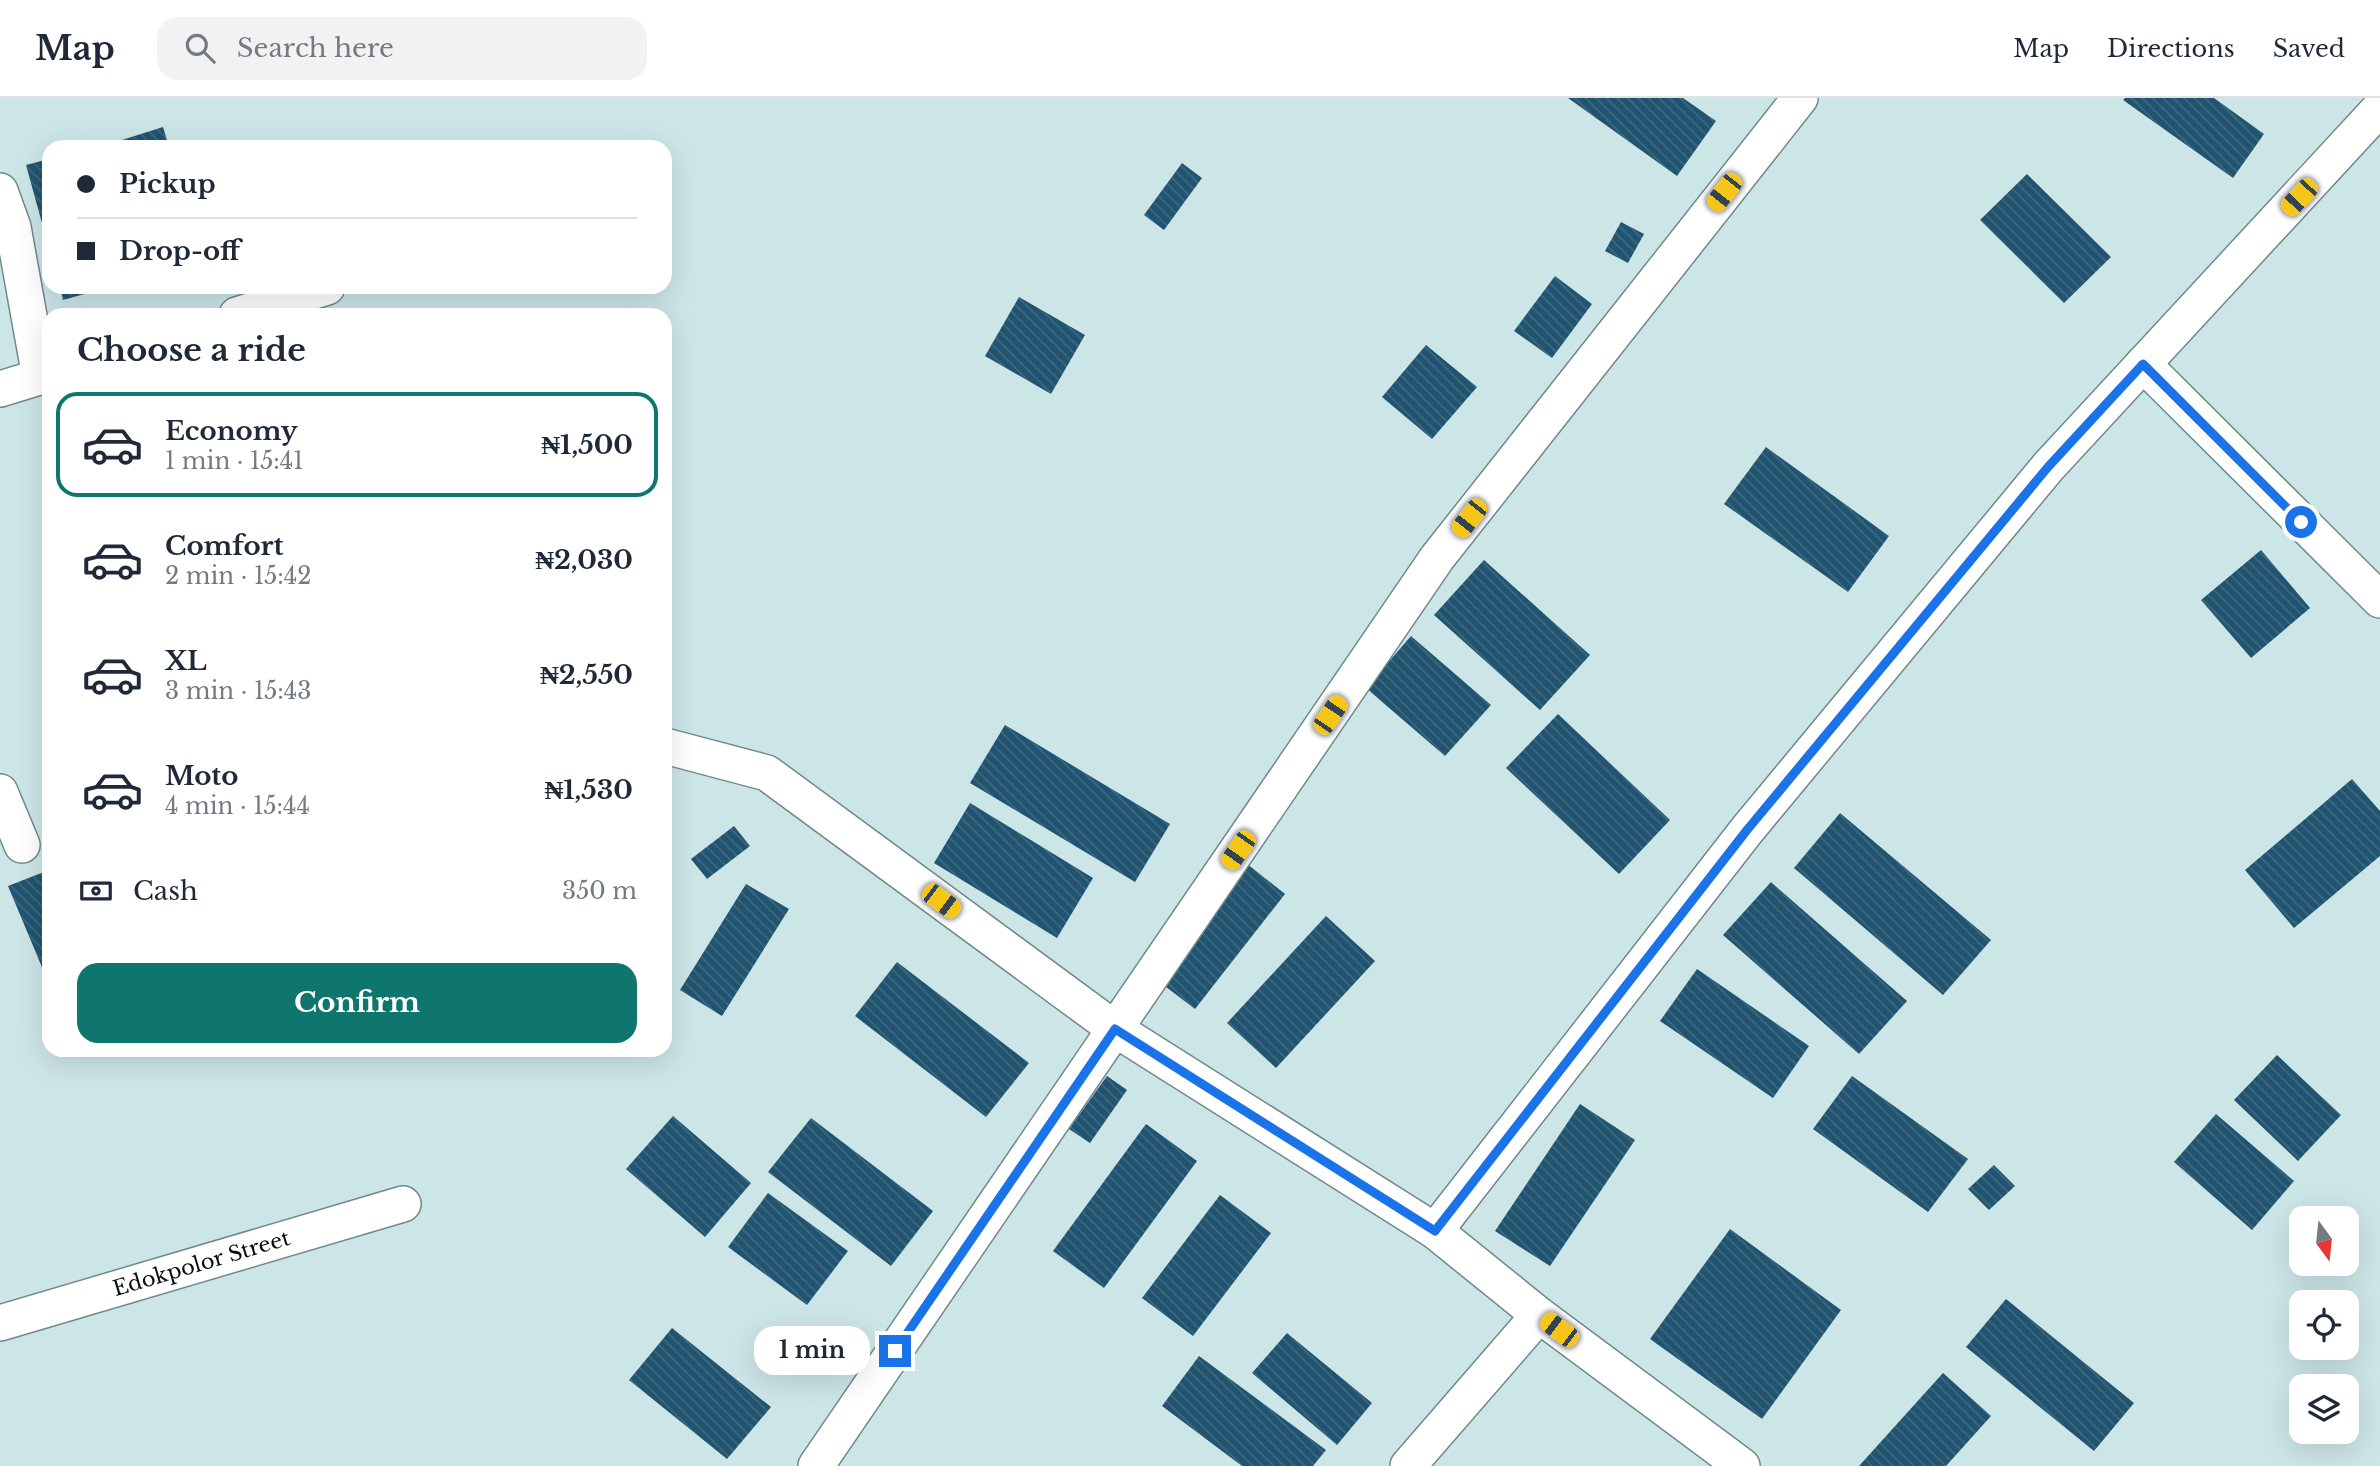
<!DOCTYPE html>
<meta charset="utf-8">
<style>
body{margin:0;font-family:"Libre Baskerville",serif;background:#f2f2f3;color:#1f2937;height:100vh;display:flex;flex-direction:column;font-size:26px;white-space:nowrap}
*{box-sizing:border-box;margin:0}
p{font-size:23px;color:#747a83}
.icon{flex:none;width:38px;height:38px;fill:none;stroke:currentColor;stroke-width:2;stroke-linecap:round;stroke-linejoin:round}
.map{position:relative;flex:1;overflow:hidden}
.sheet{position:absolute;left:42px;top:210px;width:630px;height:749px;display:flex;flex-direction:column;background:#fff;border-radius:21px;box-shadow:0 7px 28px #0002}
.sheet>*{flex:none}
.guide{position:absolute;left:42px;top:42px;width:630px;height:154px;border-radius:21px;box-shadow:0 7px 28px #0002;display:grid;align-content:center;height:154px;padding:0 35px;background:#fff}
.needle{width:46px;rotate:165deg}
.buttons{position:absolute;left:2289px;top:1108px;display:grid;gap:14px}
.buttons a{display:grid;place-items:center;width:70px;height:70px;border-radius:14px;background:#fff;box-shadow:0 7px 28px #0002;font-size:35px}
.end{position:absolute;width:32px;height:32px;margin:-16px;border:9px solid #1a73e8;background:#fff;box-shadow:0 0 0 4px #fff}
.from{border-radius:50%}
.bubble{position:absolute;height:49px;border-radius:21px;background:#fff;box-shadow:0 7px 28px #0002;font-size:23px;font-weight:700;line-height:49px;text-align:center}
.car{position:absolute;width:21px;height:42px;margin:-21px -10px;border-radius:9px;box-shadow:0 0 5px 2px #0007;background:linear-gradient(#f5c518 24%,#345 0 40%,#f5c518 0 76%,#345 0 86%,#f5c518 0)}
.guide b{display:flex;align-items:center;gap:24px;height:66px;font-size:26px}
.guide b+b{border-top:2px solid #e0e1e3}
.guide i{width:18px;height:18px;background:#1f2937}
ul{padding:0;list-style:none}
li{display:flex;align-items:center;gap:21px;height:105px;margin:0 14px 10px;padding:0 21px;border:4px solid transparent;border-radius:21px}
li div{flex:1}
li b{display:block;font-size:26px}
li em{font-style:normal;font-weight:700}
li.selected{border-color:#0f766e}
li>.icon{width:63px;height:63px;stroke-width:1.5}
h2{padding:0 35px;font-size:32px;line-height:84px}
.pay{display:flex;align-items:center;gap:18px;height:77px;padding:0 35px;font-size:26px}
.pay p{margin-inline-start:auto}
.action{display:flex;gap:14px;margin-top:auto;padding:14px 35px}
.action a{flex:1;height:80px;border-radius:21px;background:#0f766e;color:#fff;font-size:28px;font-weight:700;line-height:80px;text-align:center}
header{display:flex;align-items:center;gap:42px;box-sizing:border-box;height:98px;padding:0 35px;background:#fff;border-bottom:2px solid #e0e1e3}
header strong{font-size:33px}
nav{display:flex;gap:38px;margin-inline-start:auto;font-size:24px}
.search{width:490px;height:63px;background:#f2f2f3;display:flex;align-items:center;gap:18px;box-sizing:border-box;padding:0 24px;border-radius:21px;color:#747a83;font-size:26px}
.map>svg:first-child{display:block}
</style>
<header>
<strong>Map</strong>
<div class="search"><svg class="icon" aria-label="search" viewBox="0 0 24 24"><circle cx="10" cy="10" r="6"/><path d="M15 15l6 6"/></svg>Search here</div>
<nav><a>Map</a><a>Directions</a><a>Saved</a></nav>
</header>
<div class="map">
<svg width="2380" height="1368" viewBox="0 0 2380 1368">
<defs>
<pattern id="building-back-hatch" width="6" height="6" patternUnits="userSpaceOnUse" patternTransform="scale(1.75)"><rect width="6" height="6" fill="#205470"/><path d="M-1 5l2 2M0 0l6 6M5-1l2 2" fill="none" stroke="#3e687e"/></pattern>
</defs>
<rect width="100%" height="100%" fill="#cce5e7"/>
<path fill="url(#building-back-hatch)" d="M 1568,0 L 1683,0 L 1716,23 L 1677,78 Z
M 2125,0 L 2214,0 L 2264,36 L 2233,80 L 2123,2 Z
M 163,29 L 169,49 L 103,49 L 103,48 Z
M 49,61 L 49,147 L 48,147 L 26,67 Z
M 1182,65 L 1202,80 L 1164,132 L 1144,117 Z
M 2027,76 L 2111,159 L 2064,205 L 1980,122 Z
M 1621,124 L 1644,136 L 1628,165 L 1605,153 Z
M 1555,178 L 1592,206 L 1552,260 L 1514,233 Z
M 60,189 L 106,189 L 106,190 L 63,202 Z
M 1019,199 L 1085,237 L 1051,296 L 985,258 Z
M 1426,247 L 1477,289 L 1432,341 L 1382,299 Z
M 1766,349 L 1889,438 L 1848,494 L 1724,406 Z
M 2261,452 L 2310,510 L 2251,560 L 2201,502 Z
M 1484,462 L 1590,557 L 1540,612 L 1434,517 Z
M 1411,538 L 1491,607 L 1445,658 L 1366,590 Z
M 1558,616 L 1670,722 L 1619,776 L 1506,670 Z
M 1005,627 L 1170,726 L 1135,784 L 970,685 Z
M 2352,681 L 2380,713 L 2380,758 L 2294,830 L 2245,772 Z
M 970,705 L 1093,780 L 1057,840 L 934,765 Z
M 1840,715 L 1991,842 L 1943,897 L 1794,770 Z
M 734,728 L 750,748 L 707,781 L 691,761 Z
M 1236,757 L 1285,796 L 1195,911 L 1145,873 Z
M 49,772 L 49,886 L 8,788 Z
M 1771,784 L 1907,903 L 1859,956 L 1723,837 Z
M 746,786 L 789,811 L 722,918 L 680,892 Z
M 1326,818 L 1375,863 L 1276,970 L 1227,925 Z
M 897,864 L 1029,965 L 986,1019 L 855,918 Z
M 1697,871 L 1809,948 L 1773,1000 L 1660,923 Z
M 2277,957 L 2341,1017 L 2298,1063 L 2234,1002 Z
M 1107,978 L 1127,992 L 1090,1045 L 1069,1031 Z
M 1852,978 L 1968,1061 L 1928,1114 L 1813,1031 Z
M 1580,1006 L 1635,1042 L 1550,1168 L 1495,1133 Z
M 2216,1016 L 2294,1083 L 2252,1132 L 2174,1064 Z
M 673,1018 L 751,1085 L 705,1139 L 626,1071 Z
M 811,1020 L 933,1113 L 891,1168 L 768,1074 Z
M 1146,1026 L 1197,1063 L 1104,1190 L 1053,1153 Z
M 1994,1067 L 2015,1088 L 1989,1112 L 1968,1091 Z
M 768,1095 L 848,1153 L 807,1207 L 728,1149 Z
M 1220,1097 L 1271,1135 L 1193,1238 L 1142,1200 Z
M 1730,1131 L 1841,1212 L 1762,1321 L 1650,1241 Z
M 2006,1201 L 2134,1305 L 2094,1353 L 1966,1249 Z
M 672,1230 L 771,1309 L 727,1361 L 629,1282 Z
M 1287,1235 L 1372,1305 L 1337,1347 L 1252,1275 Z
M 1199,1258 L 1326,1352 L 1313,1368 L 1242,1368 L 1162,1308 Z
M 1943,1275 L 1991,1318 L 1946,1368 L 1859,1368 Z"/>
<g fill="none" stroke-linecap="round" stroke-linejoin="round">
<g stroke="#71898b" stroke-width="38">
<g id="minor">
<path d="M 0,93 L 13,129 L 40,279"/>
<path d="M 237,217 L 327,189"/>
<path d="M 2143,266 L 2380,502"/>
<path d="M 0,291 L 49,276"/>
<path d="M 665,648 L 767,675 L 1115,931 L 1435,1133 L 1539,1217 L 1742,1368"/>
<path d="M 0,694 L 22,747"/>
<path d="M 1435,1133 L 1747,732 L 2048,369 L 2380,10"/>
<path id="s1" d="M 0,1225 L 403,1106"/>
<path d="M 816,1368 L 1437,460 L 1800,0"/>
<path d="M 1408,1368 L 1539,1217"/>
</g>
</g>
<use href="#minor" stroke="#fff" stroke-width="35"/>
</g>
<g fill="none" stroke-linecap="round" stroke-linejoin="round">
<path stroke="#1a73e8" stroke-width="9" d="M 895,1253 L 1115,931 L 1435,1133 L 1747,732 L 2048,369 L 2143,266 L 2301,424"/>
</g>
<g text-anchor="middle" stroke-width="7" stroke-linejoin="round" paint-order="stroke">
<g font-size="21" fill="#060e0f" stroke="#d9f2f5">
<text dy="7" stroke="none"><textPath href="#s1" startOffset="210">Edokpolor Street</textPath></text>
</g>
</g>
</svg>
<div class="buttons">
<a><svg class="needle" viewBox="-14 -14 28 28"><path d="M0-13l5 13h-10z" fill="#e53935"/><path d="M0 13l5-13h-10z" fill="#747a83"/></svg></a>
<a><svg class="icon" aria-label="locate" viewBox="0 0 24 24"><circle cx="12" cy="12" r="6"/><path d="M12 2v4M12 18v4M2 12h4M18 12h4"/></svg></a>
<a><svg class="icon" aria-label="layers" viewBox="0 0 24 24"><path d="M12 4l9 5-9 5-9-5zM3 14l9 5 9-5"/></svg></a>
</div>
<i class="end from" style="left:2301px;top:424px"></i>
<i class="end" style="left:895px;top:1253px"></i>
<div class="bubble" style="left:754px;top:1228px;width:116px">1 min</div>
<i class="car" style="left:1724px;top:94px;rotate:218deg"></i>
<i class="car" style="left:2299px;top:99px;rotate:223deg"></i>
<i class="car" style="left:1469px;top:420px;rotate:218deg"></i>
<i class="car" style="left:1330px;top:617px;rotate:34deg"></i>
<i class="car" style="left:1238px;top:752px;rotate:215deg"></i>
<i class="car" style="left:941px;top:803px;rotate:127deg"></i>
<i class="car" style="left:1559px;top:1232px;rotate:307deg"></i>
<div class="guide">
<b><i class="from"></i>Pickup</b>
<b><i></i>Drop-off</b>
</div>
<section class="sheet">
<h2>Choose a ride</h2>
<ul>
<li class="selected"><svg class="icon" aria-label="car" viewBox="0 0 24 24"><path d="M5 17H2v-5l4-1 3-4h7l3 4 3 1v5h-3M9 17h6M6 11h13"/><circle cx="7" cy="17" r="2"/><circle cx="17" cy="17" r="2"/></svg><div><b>Economy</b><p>1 min · 15:41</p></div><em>₦1,500</em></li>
<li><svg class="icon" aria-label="car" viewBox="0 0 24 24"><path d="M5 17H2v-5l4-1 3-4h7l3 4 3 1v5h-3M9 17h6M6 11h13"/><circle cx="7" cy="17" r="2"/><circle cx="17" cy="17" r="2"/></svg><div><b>Comfort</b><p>2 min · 15:42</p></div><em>₦2,030</em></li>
<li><svg class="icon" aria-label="car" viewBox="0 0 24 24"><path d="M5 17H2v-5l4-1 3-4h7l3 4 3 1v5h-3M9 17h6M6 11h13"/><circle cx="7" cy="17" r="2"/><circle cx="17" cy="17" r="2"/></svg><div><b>XL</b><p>3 min · 15:43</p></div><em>₦2,550</em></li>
<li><svg class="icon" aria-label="car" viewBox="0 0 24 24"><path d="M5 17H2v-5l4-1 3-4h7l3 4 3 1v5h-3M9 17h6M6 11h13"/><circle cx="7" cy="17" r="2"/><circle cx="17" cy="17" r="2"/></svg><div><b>Moto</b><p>4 min · 15:44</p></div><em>₦1,530</em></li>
</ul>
<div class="pay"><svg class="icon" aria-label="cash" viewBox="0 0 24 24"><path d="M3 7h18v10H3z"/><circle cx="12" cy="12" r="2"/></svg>Cash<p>350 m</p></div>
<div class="action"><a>Confirm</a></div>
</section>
</div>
